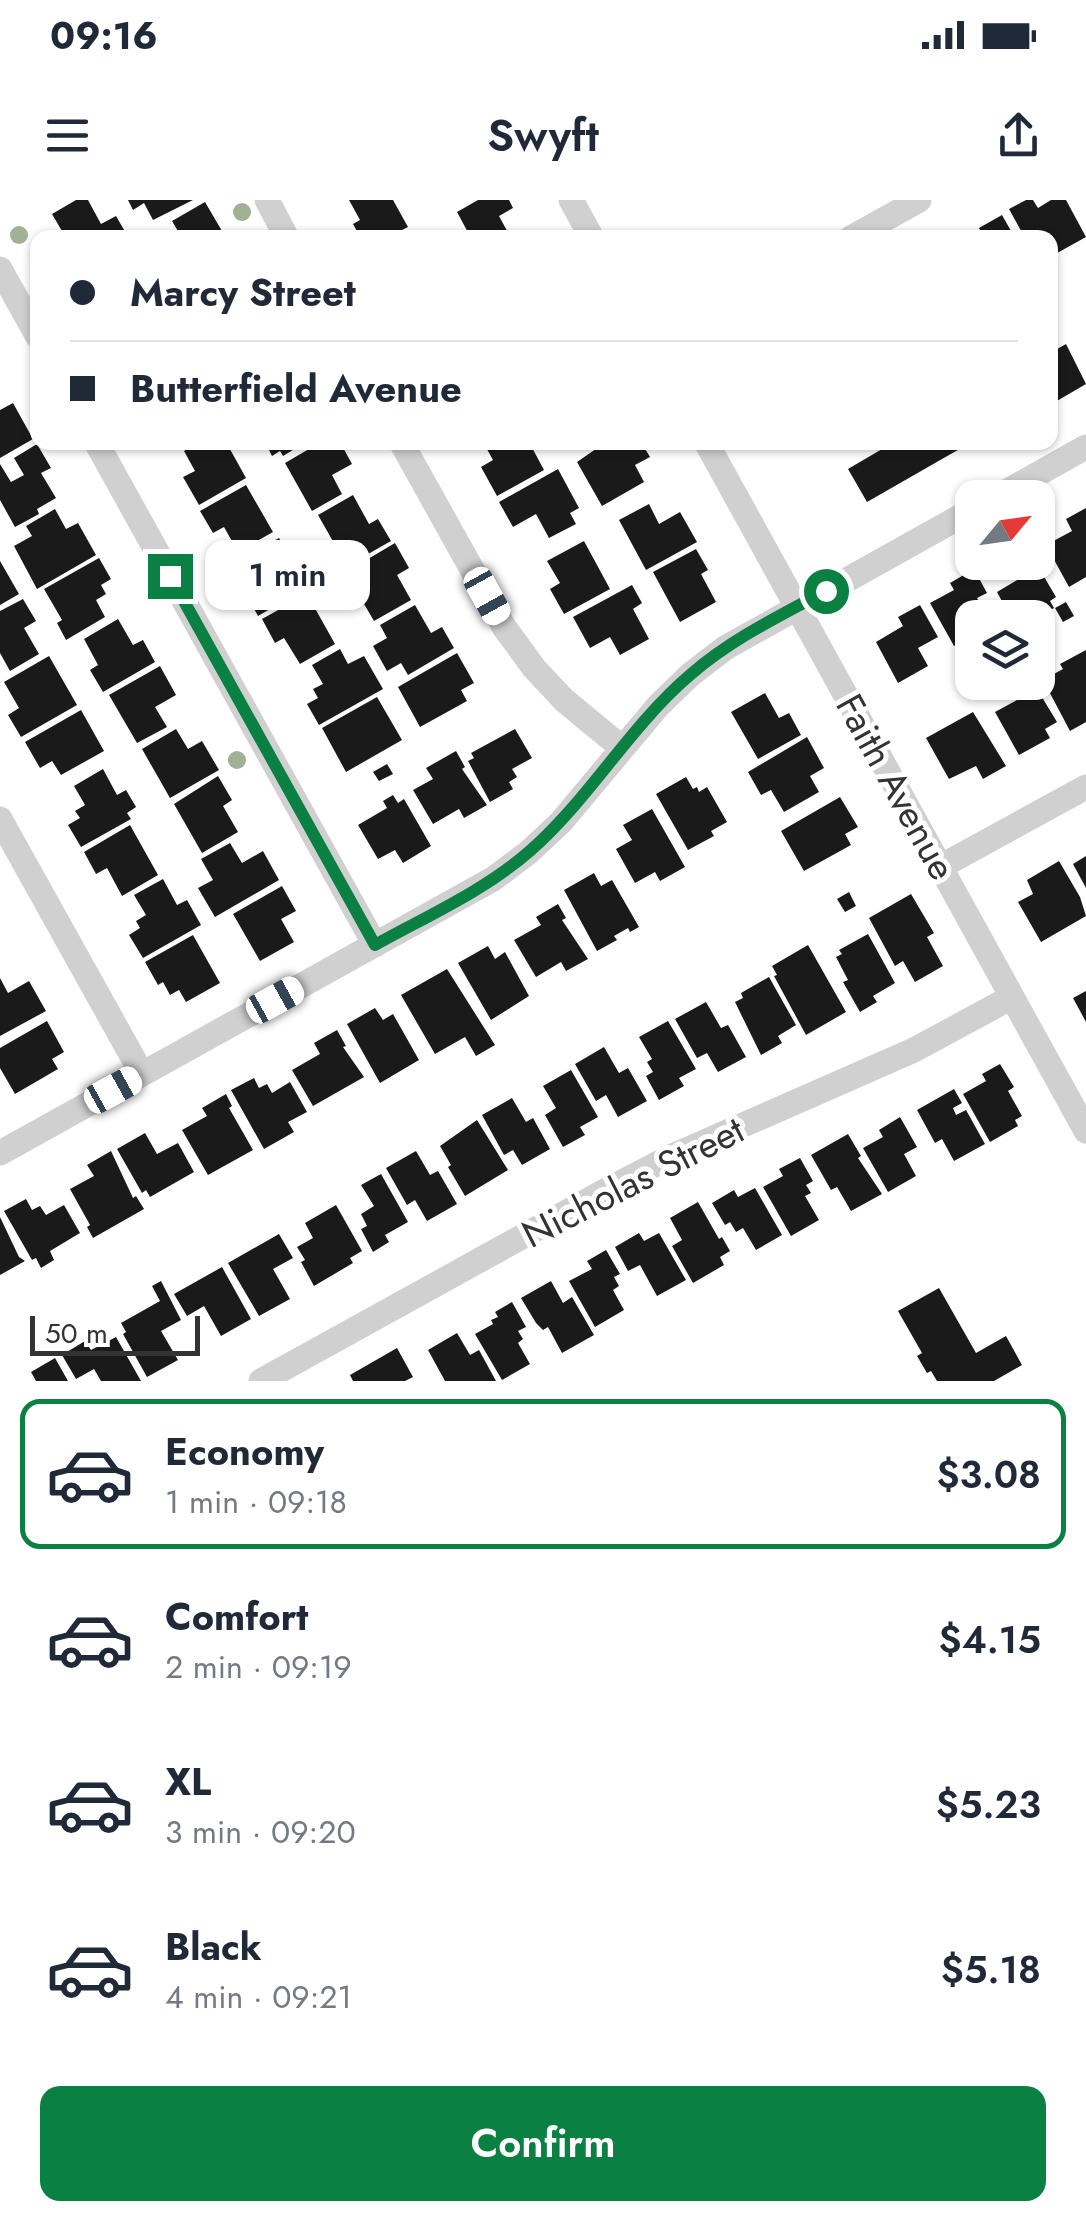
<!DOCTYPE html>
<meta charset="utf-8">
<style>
body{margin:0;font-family:Jost,sans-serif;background:#f6f6f7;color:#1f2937;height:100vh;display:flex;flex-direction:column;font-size:38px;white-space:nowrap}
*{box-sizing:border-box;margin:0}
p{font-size:32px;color:#747a83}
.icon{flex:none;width:55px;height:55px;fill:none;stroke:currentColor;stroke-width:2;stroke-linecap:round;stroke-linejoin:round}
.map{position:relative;height:1181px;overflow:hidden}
.panel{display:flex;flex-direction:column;background:#fff;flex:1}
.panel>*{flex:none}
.top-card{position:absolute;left:30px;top:30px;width:1028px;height:220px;border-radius:20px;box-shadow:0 2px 8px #0004;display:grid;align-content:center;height:220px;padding:0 40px;background:#fff}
.needle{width:65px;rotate:61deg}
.fabs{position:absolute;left:955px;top:280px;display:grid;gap:20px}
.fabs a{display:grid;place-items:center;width:100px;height:100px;border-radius:20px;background:#fff;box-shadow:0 2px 8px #0004;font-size:50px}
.scale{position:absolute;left:30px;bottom:25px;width:170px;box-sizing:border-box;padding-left:10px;border:5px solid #333;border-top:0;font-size:28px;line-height:35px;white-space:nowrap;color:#333;-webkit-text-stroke:8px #fff;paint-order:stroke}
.end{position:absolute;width:45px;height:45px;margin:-22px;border:12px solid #0b8043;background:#fff;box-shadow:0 0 0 5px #fff}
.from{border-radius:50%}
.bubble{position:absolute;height:70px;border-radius:20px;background:#fff;box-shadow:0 2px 8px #0004;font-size:32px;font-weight:600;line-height:70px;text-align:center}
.car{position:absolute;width:30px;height:60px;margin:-30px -15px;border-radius:12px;box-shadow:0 0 8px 2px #0007;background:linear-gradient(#fff 24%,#345 0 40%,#fff 0 76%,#345 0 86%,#fff 0)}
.top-card b{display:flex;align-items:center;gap:35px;height:95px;font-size:38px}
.top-card b+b{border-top:2px solid #e0e1e3}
.top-card i{width:25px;height:25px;background:#1f2937}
ul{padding:18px 0 0;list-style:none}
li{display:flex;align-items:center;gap:30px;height:150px;margin:0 20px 15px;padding:0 20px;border:5px solid transparent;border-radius:20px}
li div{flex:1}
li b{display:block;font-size:38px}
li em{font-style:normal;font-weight:600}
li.selected{border-color:#0b8043}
li>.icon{width:90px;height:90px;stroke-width:1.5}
.cta{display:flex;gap:20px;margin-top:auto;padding:20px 40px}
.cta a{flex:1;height:115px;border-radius:20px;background:#0b8043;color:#fff;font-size:40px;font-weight:600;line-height:115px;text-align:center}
.status{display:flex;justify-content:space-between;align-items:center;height:70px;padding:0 50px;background:#fff;direction:ltr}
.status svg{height:28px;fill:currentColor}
header{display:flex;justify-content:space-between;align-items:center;height:130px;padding:0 40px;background:#fff;font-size:45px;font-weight:600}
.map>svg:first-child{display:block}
</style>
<div class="status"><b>09:16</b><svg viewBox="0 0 49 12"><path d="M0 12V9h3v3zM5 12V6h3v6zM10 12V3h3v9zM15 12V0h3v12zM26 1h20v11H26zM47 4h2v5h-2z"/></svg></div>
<header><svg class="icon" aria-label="menu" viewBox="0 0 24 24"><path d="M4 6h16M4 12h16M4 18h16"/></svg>Swyft<svg class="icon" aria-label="share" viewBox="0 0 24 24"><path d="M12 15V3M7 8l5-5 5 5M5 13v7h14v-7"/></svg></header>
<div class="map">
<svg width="1086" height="1181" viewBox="0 0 1086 1181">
<rect width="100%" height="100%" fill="#fff"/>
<path fill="#1a1a1a" d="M 76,0 L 88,0 L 101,24 L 116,16 L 127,35 L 66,38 L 52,14 Z
M 128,0 L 193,0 L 153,20 L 144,3 L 133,10 Z
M 349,0 L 393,0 L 408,27 L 392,35 L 394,38 L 349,38 L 358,33 L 353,24 L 360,20 Z
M 478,0 L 509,0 L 513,8 L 499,16 L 511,38 L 471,38 L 457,12 Z
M 1026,0 L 1033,0 L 1038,8 L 1051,0 L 1066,0 L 1086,37 L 1050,57 L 1050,38 L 1025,38 L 1009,9 Z
M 205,2 L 222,31 L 214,35 L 215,38 L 182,38 L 172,21 Z
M 1002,15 L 1015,38 L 984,38 L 979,28 Z
M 1066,144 L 1086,184 L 1050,205 L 1050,153 Z
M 13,203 L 33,239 L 0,258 L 0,210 Z
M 198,242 L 226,242 L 246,278 L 199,305 L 183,277 L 195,271 L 184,251 Z
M 265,242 L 306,242 L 283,256 L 280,251 L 272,256 Z
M 321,242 L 340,242 L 352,264 L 332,275 L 342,294 L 312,311 L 285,263 Z
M 483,242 L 529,242 L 544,270 L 497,296 L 481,267 L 493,260 Z
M 606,242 L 641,242 L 650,257 L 635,265 L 644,282 L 602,306 L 577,262 Z
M 894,242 L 960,242 L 963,247 L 867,302 L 848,269 Z
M 37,244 L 51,268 L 41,273 L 56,298 L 37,309 L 39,314 L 15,327 L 0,300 L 0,264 L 11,282 L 24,275 L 14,258 Z
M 558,269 L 579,308 L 570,313 L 576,324 L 549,338 L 536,314 L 513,327 L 499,302 Z
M 246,285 L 273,332 L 238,352 L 224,327 L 213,333 L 200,311 Z
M 353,295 L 369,324 L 378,319 L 391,341 L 347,366 L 318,315 Z
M 649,304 L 659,324 L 680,312 L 697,342 L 646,370 L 619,320 Z
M 1086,308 L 1086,377 L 1069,387 L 1046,345 L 1072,331 L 1066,319 Z
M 55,309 L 66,329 L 78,323 L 96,355 L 37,389 L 14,346 L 32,336 L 26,326 Z
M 279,338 L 293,363 L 303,357 L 312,374 L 301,379 L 306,388 L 258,416 L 242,387 L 263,375 L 251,354 Z
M 584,341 L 610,389 L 564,414 L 550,389 L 560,383 L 547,361 Z
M 395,343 L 409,368 L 397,375 L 411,400 L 374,421 L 357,392 L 348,397 L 342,386 L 351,381 L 346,372 Z
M 1038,348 L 1050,371 L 1043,375 L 1056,397 L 1050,401 L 1054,408 L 1045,413 L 1040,406 L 1019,418 L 1011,418 L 997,392 L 1022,377 L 1014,362 L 1038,362 Z
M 696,349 L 708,370 L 701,374 L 716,402 L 680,422 L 653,372 Z
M 99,358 L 111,379 L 101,385 L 106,394 L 96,400 L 105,417 L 66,440 L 57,423 L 62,420 L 44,389 Z
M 0,361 L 19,394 L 0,405 Z
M 974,369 L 987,393 L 977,398 L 988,418 L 972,418 L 972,436 L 954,446 L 930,403 L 954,390 L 950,383 Z
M 632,385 L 642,403 L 633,409 L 649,439 L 620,455 L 610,437 L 590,448 L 573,417 Z
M 307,394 L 335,444 L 300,464 L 284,438 L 275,443 L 262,419 Z
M 23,399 L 36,421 L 24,428 L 39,454 L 10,471 L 0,453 L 0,411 Z
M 1066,402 L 1074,416 L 1063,422 L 1055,408 Z
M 415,405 L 431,433 L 442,427 L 454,448 L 408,475 L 401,463 L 387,471 L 373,446 L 387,438 L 380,425 Z
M 920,405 L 938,437 L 918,448 L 928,466 L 898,483 L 876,442 L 903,426 L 898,417 Z
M 118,419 L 133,445 L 143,440 L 155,462 L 103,492 L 90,470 L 98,465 L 84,439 Z
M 340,449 L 348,464 L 364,456 L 383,489 L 319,525 L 307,504 L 318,498 L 313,489 L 323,484 L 312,465 Z
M 1086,450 L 1086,522 L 1070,531 L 1043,480 L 1063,469 L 1060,464 Z
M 457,453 L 474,483 L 461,490 L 467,501 L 420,527 L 398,487 Z
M 49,456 L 77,505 L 21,537 L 8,515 L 19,508 L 4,482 Z
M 160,466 L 176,495 L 155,507 L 167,527 L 137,543 L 109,495 Z
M 1037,489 L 1057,522 L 1045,529 L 1050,538 L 1019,555 L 995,512 Z
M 765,493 L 779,518 L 789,513 L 801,535 L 758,559 L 731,512 Z
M 377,497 L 402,540 L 346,572 L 322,528 Z
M 81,510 L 104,551 L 61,575 L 52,561 L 40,568 L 25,542 Z
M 973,512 L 1006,566 L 983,579 L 976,566 L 949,579 L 926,538 Z
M 176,529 L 188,549 L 202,541 L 219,570 L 170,598 L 142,549 Z
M 515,529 L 532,558 L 512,569 L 517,577 L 509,582 L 513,589 L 490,602 L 468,561 L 474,558 L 471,553 Z
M 807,537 L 824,568 L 810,576 L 819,592 L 784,612 L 771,590 L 761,595 L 748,572 Z
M 456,551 L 465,567 L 462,569 L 487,605 L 464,618 L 459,609 L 433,624 L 413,590 L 433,579 L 426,568 Z
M 387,564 L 393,574 L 379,581 L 373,572 Z
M 103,569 L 117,595 L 126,590 L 136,607 L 127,613 L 131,619 L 81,647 L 68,625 L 80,618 L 75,611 L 85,605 L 74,586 Z
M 218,576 L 232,600 L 223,606 L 238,632 L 202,653 L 174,604 Z
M 686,577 L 693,589 L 697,587 L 699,592 L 707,587 L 727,622 L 711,631 L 714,636 L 688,650 L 656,594 Z
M 393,595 L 398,603 L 404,599 L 431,646 L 403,663 L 395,650 L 378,659 L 358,625 L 387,608 L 383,601 Z
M 840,597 L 858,627 L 845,634 L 851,645 L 804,671 L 781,631 Z
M 652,609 L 685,667 L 660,681 L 655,672 L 635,683 L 616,649 L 632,640 L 623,625 Z
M 130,625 L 158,675 L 122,696 L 107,668 L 96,674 L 84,652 Z
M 230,643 L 242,663 L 263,651 L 279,680 L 215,717 L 198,688 L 213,680 L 201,659 Z
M 1086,656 L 1086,688 L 1073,664 Z
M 1059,661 L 1080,697 L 1086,716 L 1041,742 L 1018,702 L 1033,694 L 1027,680 Z
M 594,673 L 601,686 L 612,680 L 639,727 L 630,732 L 628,728 L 614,736 L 617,740 L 597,751 L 564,690 Z
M 163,679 L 177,705 L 187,700 L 201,725 L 143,758 L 129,735 L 140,728 L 136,721 L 146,715 L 134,695 Z
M 282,686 L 296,711 L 281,719 L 294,742 L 260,761 L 233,714 Z
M 849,692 L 856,706 L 845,712 L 837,699 Z
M 911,694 L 934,733 L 927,737 L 943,766 L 915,782 L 903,761 L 895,766 L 869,718 Z
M 558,704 L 566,718 L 562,720 L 588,759 L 566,771 L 561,762 L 536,777 L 514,740 L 541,725 L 536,717 Z
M 868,734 L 895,783 L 873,796 L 877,802 L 860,812 L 843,782 L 848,780 L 836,757 L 842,754 L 839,750 Z
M 193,735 L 220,783 L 186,802 L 179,790 L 170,795 L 163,782 L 158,785 L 145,762 Z
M 808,745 L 846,812 L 806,835 L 774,776 L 777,775 L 772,766 Z
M 488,746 L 495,759 L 505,752 L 529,796 L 491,820 L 458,763 Z
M 447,769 L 495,845 L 476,856 L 465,837 L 435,854 L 401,795 Z
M 769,777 L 796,825 L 778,836 L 782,843 L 761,855 L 735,802 L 743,798 L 741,793 Z
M 0,778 L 8,793 L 29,781 L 46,811 L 0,836 Z
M 1086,791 L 1086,822 L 1073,798 Z
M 706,802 L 721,828 L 728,825 L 746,857 L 718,872 L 707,853 L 697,858 L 675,819 Z
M 375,808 L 383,820 L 393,814 L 419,860 L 380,883 L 347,824 Z
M 47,821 L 64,852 L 52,859 L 58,869 L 15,894 L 0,868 L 0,848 Z
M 668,821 L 696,869 L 679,878 L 684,886 L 659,900 L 646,876 L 653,872 L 647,862 L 652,859 L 639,837 Z
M 337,830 L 346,846 L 343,847 L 364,877 L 313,906 L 292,870 L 320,854 L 314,843 Z
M 604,847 L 619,873 L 628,868 L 647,901 L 618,917 L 606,895 L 596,901 L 575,864 Z
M 1000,864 L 1014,887 L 1008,891 L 1022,916 L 1015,920 L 1018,926 L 990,942 L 963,894 L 986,881 L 982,874 Z
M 571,870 L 598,917 L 580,927 L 585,935 L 563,947 L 545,915 L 556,908 L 543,886 Z
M 254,878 L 259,888 L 267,884 L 272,893 L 290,882 L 307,912 L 288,922 L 294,932 L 264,949 L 231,890 Z
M 954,889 L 962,903 L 953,908 L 956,915 L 966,910 L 985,944 L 954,961 L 942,939 L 935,943 L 917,910 Z
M 226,894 L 232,906 L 229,908 L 253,950 L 208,975 L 182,930 L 207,916 L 202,908 Z
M 512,898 L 526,922 L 533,918 L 550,949 L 522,965 L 513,950 L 504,955 L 482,915 Z
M 900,917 L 917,947 L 904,954 L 916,976 L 888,992 L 863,948 L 883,937 L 879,930 Z
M 477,920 L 508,970 L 465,996 L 448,967 L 451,965 L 440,946 Z
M 145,933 L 157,954 L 178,943 L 194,972 L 150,997 L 146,990 L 142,993 L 117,949 Z
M 848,934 L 861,956 L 858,958 L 882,994 L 851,1011 L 837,987 L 831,990 L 811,955 Z
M 111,951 L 133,998 L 136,996 L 144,1009 L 93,1038 L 87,1027 L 90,1025 L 70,989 L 94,976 L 87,965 Z
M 416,951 L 430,975 L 438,971 L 457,1004 L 427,1021 L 415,1000 L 407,1005 L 386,968 Z
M 800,958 L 813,981 L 806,985 L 811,993 L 805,996 L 819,1020 L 791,1036 L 763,987 L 783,976 L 779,969 Z
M 381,974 L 408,1022 L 385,1035 L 389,1042 L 373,1052 L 361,1029 L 367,1026 L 361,1014 L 374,1006 L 361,985 Z
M 755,988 L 782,1035 L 756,1050 L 743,1028 L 736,1032 L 730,1022 L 725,1025 L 712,1003 L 734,990 L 738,997 Z
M 26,999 L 32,1010 L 40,1006 L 46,1015 L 64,1005 L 80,1033 L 50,1051 L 54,1060 L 41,1068 L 36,1058 L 32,1060 L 4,1011 Z
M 698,1002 L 719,1039 L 722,1037 L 730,1051 L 720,1057 L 724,1065 L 693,1083 L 672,1046 L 682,1040 L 670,1018 Z
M 336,1005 L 362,1051 L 350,1058 L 353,1063 L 314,1086 L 301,1062 L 305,1060 L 297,1047 L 313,1038 L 305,1023 Z
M 0,1017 L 19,1057 L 25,1061 L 0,1075 Z
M 639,1033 L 644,1041 L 659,1033 L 686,1080 L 657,1096 L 640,1065 L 628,1071 L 615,1047 Z
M 279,1034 L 293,1058 L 273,1069 L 290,1099 L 259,1116 L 228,1063 Z
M 606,1050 L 620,1074 L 614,1077 L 619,1086 L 613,1090 L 624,1110 L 595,1127 L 569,1081 L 592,1069 L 587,1061 Z
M 222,1067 L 251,1119 L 221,1136 L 204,1106 L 187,1116 L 174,1094 Z
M 161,1081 L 181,1120 L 161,1131 L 178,1160 L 147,1177 L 123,1134 L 126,1132 L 121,1123 L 160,1101 L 152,1086 Z
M 551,1081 L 563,1103 L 572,1097 L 594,1135 L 562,1153 L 548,1127 L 543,1130 L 536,1123 L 521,1098 Z
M 939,1088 L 976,1153 L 1006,1136 L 1022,1165 L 994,1181 L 937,1181 L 931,1171 L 927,1173 L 917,1156 L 922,1153 L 898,1111 Z
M 512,1102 L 526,1127 L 518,1131 L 523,1139 L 518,1143 L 530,1164 L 502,1180 L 475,1134 L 493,1124 L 491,1120 L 498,1117 L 495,1112 Z
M 457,1133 L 470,1155 L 479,1150 L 496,1181 L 445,1181 L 428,1150 Z
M 116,1137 L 141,1181 L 101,1181 L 94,1169 L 76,1179 L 62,1155 L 85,1141 L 91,1150 Z
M 397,1148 L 413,1177 L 405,1181 L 353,1181 L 350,1175 Z
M 55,1158 L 68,1181 L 36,1181 L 31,1172 Z"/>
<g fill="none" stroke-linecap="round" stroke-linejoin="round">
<path stroke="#d0d0d0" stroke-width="25" d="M 267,0 L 287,38
M 571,0 L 592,38
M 851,38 L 919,0
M 0,69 L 38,137
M 96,242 L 375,745
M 401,242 L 504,427 L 534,468 L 564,500 L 622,548
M 706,242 L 1086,931
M 995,298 L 1086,247
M 0,619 L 142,874
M 940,667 L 1086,587
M 0,953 L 493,679 L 529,652 L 561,622 L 658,506 L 690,475 L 725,448 L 972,310
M 261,1181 L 603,992 L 668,958 L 914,850 L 1012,797"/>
</g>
<g fill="#a2b095">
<circle cx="242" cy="12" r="9"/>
<circle cx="19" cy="35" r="9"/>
<circle cx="237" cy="560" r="9"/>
</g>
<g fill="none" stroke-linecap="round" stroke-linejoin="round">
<path stroke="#0b8043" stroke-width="12" d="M 170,376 L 375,745 C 427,716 486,690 531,650 C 590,598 630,526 690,475 C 730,440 779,416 826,391"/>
</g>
<g text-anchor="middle" stroke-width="10" stroke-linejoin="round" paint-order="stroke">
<g font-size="38" fill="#333" stroke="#fff">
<text transform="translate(896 587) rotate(61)" y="13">Faith Avenue</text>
<text transform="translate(633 982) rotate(-27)" y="13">Nicholas Street</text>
</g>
</g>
</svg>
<div class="fabs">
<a><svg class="needle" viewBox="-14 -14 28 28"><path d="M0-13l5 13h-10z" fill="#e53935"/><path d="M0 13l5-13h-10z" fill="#747a83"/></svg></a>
<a><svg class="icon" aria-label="layers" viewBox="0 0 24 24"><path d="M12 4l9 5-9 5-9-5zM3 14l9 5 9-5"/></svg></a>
</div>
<div class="scale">50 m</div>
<i class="end from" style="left:826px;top:391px"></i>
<i class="end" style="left:170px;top:376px"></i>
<div class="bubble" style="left:205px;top:340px;width:165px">1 min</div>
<i class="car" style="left:487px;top:396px;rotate:151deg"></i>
<i class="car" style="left:275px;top:800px;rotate:61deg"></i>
<i class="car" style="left:113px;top:890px;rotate:61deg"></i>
<div class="top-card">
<b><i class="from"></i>Marcy Street</b>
<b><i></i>Butterfield Avenue</b>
</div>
</div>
<section class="panel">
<ul>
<li class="selected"><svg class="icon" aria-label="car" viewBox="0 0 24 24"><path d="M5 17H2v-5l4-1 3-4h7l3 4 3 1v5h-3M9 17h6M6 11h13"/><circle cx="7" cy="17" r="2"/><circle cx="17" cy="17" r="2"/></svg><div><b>Economy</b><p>1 min · 09:18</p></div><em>$3.08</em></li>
<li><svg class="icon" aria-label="car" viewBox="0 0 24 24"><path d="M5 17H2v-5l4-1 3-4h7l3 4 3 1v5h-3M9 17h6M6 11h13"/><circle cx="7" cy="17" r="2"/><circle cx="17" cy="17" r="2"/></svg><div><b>Comfort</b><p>2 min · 09:19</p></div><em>$4.15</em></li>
<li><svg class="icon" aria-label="car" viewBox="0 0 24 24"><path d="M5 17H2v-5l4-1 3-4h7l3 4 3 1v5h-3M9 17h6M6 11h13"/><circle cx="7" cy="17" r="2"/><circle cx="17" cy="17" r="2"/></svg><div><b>XL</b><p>3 min · 09:20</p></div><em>$5.23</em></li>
<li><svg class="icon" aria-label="car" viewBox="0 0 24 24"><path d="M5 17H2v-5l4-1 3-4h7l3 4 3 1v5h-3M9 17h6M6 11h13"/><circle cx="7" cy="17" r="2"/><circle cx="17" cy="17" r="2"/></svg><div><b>Black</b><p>4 min · 09:21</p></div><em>$5.18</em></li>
</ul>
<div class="cta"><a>Confirm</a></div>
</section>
